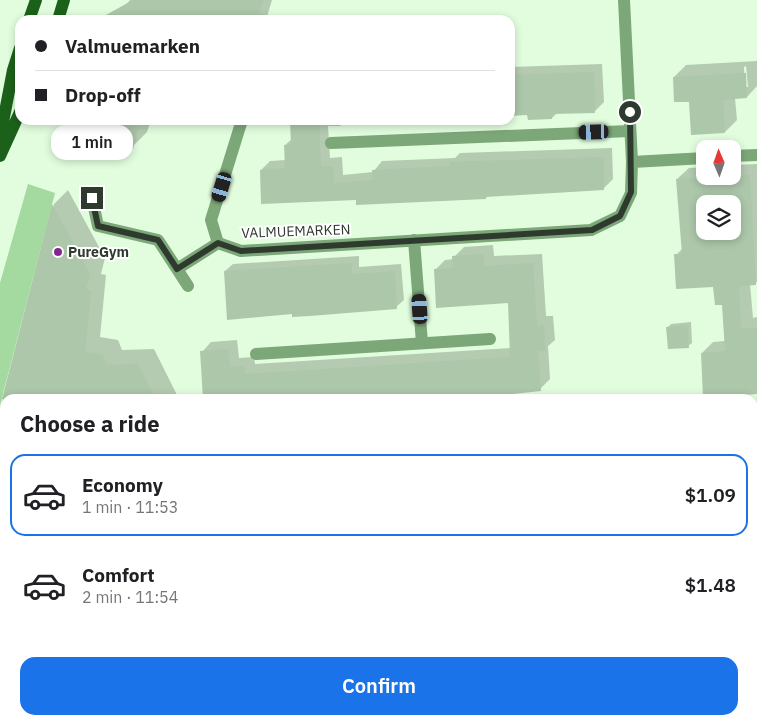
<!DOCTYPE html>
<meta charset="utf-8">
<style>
body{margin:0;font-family:"IBM Plex Sans",sans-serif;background:#f6f6f6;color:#202124;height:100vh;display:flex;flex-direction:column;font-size:19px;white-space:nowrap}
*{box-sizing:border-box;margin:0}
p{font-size:16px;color:#757577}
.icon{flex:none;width:28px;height:28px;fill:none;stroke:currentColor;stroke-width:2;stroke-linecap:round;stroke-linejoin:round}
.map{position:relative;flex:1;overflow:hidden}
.details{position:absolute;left:0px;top:394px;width:758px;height:331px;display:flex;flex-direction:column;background:#fff;border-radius:15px 15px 0 0;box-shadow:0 2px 8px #0003}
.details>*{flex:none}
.hud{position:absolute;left:15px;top:15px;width:500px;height:110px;border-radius:15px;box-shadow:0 2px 8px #0003;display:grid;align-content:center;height:110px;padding:0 20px;background:#fff}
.needle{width:32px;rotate:358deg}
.controls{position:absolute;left:696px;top:140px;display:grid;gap:10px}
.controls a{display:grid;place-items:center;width:45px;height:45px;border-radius:10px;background:#fff;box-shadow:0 2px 8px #0003;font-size:25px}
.end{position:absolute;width:22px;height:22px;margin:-11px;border:6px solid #2f3a2e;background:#fff;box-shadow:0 0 0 2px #fff}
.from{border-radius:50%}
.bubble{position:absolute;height:35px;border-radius:15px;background:#fff;box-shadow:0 2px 8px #0003;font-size:16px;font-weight:600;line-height:35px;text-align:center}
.car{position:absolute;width:15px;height:30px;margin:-15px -8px;border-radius:6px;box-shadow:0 0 4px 1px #0007;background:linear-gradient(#222 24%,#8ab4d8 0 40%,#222 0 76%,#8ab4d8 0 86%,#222 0)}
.hud b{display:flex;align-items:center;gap:18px;height:48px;font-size:19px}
.hud b+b{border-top:1px solid #e0e0e0}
.hud i{width:12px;height:12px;background:#202124}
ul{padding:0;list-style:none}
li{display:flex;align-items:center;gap:15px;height:82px;margin:0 10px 8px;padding:0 10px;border:2px solid transparent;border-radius:15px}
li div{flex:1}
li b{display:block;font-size:19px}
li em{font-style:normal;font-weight:600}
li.current{border-color:#1a73e8}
li>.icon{width:45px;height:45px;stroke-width:1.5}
h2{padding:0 20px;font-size:22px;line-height:60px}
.cta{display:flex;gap:10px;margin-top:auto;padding:10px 20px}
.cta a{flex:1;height:58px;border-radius:15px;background:#1a73e8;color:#fff;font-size:20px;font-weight:600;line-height:58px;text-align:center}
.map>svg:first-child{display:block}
</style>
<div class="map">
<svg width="757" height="724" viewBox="0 0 757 724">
<rect width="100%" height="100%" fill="#e1fdde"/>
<path fill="#cfefcb" d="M 752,408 L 757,408 L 757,724 L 0,724 L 0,449 L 5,449 L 5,720 L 752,720 Z"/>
<path fill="#a4d99f" d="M 28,184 L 55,193 L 0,405 L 0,283 Z"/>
<path fill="#0003" fill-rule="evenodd" d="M 130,0 L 272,0 L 266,20 L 120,20 L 124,7 Z
M 757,61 L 757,86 L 747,97 L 735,98 L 737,120 L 725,132 L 690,100 L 674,77 L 686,65 ZM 746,66 L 748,87 L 745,87 L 744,67 Z
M 602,64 L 604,102 L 594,112 L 557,113 L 552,118 L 529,114 L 510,114 L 510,67 Z
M 123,120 L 151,120 L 147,132 L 132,147 Z
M 291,120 L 346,120 L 340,126 L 328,126 L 330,158 L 342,157 L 343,175 L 373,172 L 382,161 L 455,158 L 460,153 L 612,148 L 613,179 L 604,188 L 488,195 L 486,198 L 357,199 L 261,170 L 270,161 L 286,160 L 285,145 L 292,139 Z
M 757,164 L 757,282 L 750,284 L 753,318 L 757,317 L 757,393 L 702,353 L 713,342 L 725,341 L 723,304 L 715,286 L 676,255 L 683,248 L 677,179 L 689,168 L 705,167 L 705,176 L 732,176 L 732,165 ZM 705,204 L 732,204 L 732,231 L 705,231 Z
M 68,190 L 105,258 L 101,274 L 106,275 L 100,337 L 118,340 L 122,350 L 154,349 L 178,397 L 176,399 L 5,399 L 5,425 L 0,425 L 0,410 L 54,204 Z
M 493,245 L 494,256 L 542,254 L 546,316 L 553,316 L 555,340 L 548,346 L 550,379 L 540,389 L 470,395 L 467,399 L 205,399 L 202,352 L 211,342 L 237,340 L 239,358 L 254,357 L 255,364 L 511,348 L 509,302 L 435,270 L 445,260 L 454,259 L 454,257 L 464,247 Z
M 359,256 L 359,267 L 401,264 L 404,300 L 396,307 L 293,313 L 225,271 L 233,264 Z
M 691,322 L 692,343 L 688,346 L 668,327 L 671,324 Z
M 757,477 L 757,540 L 753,481 Z
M 752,541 L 757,541 L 757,601 L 752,602 Z
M 757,680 L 757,724 L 701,724 L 701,720 L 752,720 L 752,681 Z
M 659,720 L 674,720 L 688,724 L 642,724 Z"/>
<path fill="#acc7aa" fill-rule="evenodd" d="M 133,0 L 263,0 L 257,20 L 97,20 Z
M 594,72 L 595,113 L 552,114 L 552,119 L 528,120 L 527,115 L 510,116 L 510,75 Z
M 746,73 L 747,98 L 723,100 L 725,133 L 691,135 L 689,102 L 674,102 L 673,77 Z
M 122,120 L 141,120 L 133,149 L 115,144 Z
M 290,120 L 319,120 L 321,166 L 333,166 L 334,183 L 373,180 L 372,170 L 450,166 L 449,162 L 604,157 L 604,190 L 486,197 L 486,199 L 356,205 L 356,200 L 261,204 L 260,170 L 285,168 L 284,145 L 291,145 Z
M 750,175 L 756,285 L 739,286 L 741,329 L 757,328 L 757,394 L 703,398 L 701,353 L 725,351 L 722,305 L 715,305 L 713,287 L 676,289 L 674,254 L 682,254 L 676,179 ZM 705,204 L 732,204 L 732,231 L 705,231 Z
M 52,204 L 90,274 L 86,289 L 91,291 L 85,352 L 103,355 L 106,365 L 138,364 L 156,399 L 2,399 Z
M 484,254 L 484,266 L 533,263 L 537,326 L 544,325 L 545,351 L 538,351 L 541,391 L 463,399 L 203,399 L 200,351 L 228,349 L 230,367 L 245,366 L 245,374 L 510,357 L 508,303 L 436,308 L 434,269 L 453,268 L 452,256 Z
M 352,263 L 352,274 L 395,271 L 397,309 L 310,316 L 292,317 L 292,314 L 227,320 L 224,271 Z
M 687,325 L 689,348 L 668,349 L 666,327 Z"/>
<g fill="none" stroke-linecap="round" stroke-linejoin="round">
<path stroke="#7ca778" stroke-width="12" d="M 242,120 L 211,220 L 218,243 L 241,251 L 591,230 L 620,216 L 631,193 L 632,162 L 624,0
M 331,143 L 630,131
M 732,156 L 757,155
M 632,162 L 705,158
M 92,198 L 98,226 L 158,240 L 177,269
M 414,240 L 422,343
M 188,286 L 177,269 L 218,243
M 256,354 L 490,339
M 752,634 L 757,634"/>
<path stroke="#1c611a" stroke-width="12" d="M 29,20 L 36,0
M 58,20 L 64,0
M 0,138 L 13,70 L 20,48
M 0,156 L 20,112"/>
</g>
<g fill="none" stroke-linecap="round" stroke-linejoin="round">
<path stroke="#2f3a2e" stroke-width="6" d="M 92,198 L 98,226 L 158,240 L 177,269 L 218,243 L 241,251 L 592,230 L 620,216 L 631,192 L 630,112"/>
</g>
<circle fill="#842691" stroke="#fff" stroke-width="2" cx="58" cy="252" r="5"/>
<g text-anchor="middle" stroke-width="4" stroke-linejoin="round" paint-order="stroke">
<g font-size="14" fill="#2f3a2e" stroke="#fff">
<text transform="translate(296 231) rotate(-2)" y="5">VALMUEMARKEN</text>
</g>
<g font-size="14" font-weight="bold" fill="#2f3a2e" stroke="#fff" text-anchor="start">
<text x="68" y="257">PureGym</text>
</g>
</g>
</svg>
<div class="controls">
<a><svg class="needle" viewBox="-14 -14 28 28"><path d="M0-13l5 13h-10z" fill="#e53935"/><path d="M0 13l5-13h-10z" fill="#757577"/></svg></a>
<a><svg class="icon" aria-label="layers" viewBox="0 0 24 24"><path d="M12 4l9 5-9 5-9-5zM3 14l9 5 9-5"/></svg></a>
</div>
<i class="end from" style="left:630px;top:112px"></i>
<i class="end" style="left:92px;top:198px"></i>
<div class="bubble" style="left:51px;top:125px;width:82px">1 min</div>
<i class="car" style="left:594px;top:132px;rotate:268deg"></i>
<i class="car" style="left:222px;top:187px;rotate:197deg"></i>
<i class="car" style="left:420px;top:309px;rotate:356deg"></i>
<div class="hud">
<b><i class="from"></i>Valmuemarken</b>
<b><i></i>Drop-off</b>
</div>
<section class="details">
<h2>Choose a ride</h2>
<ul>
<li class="current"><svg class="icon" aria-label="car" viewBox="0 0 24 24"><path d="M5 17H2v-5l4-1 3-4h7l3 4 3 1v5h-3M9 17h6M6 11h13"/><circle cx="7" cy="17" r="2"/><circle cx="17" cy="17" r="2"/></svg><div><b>Economy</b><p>1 min · 11:53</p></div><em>$1.09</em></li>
<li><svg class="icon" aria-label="car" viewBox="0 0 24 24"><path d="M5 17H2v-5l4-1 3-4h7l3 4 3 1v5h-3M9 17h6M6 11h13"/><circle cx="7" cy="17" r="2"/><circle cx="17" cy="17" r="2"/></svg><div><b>Comfort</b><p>2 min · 11:54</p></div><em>$1.48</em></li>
</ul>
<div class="cta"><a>Confirm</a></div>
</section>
</div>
